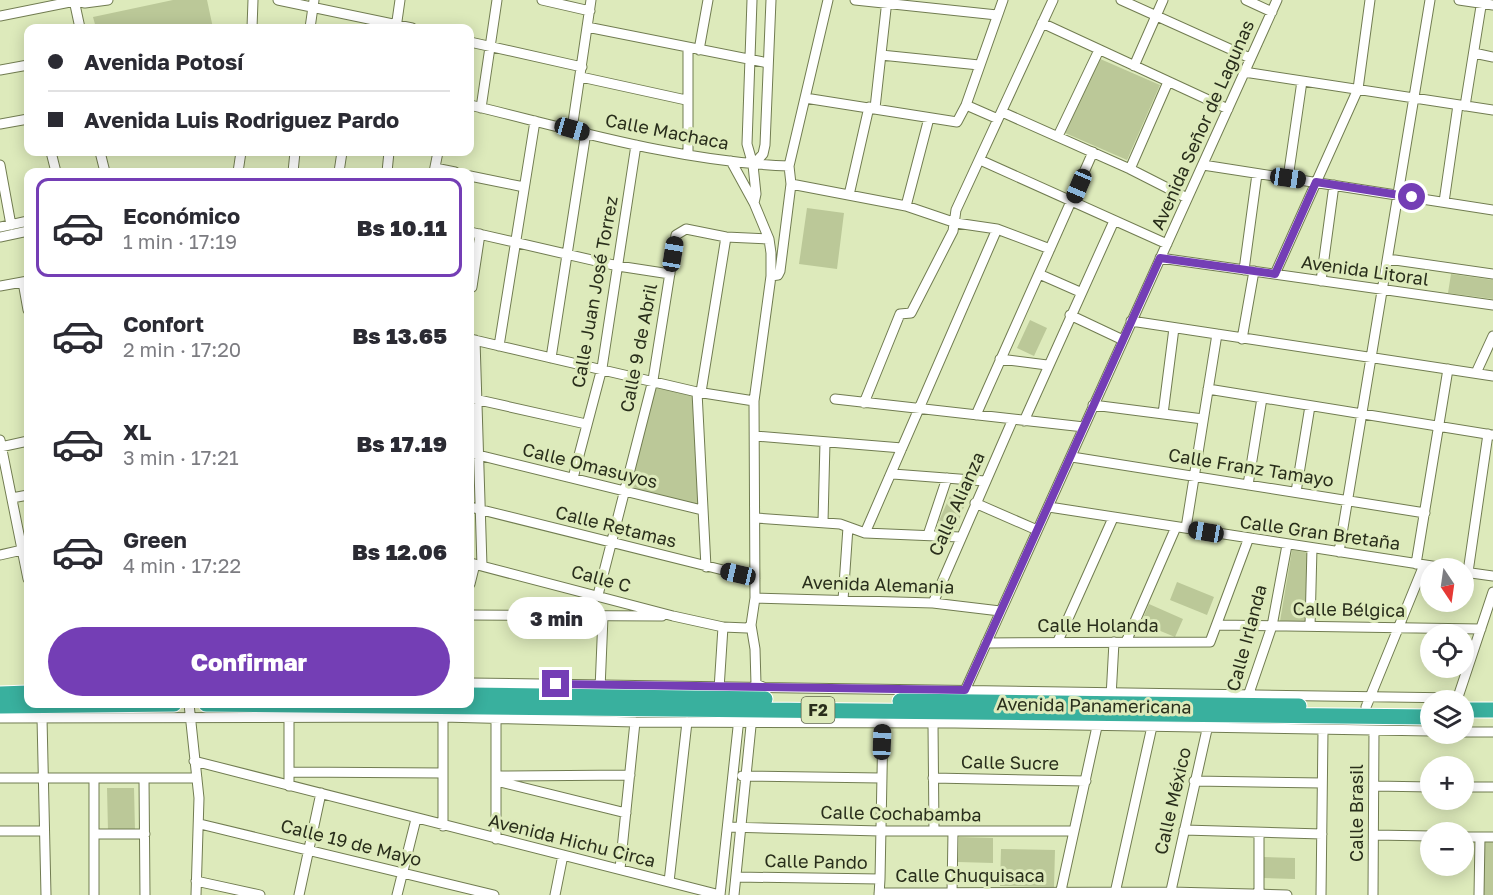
<!DOCTYPE html>
<html lang="es">
<meta charset="utf-8">
<style>
body{margin:0;font-family:"Golos Text",sans-serif;background:#f2f2f3;color:#2b2b33;height:100vh;display:flex;flex-direction:column;font-size:22px;white-space:nowrap}
*{box-sizing:border-box;margin:0}
p{font-size:20px;color:#7c7c81}
.icon{flex:none;width:33px;height:33px;fill:none;stroke:currentColor;stroke-width:2;stroke-linecap:round;stroke-linejoin:round}
.map{position:relative;flex:1;overflow:hidden}
.sheet{position:absolute;left:24px;top:168px;width:450px;height:540px;display:flex;flex-direction:column;background:#fff;border-radius:12px;box-shadow:0 3px 15px #0003}
.sheet>*{flex:none}
.banner{position:absolute;left:24px;top:24px;width:450px;height:132px;border-radius:12px;box-shadow:0 3px 15px #0003;display:grid;align-content:center;height:132px;padding:0 24px;background:#fff}
.needle{width:39px;rotate:167deg}
.controls{position:absolute;left:1420px;top:558px;display:grid;gap:12px}
.controls a{display:grid;place-items:center;width:54px;height:54px;border-radius:50%;background:#fff;box-shadow:0 3px 15px #0003;font-size:30px}
.end{position:absolute;width:27px;height:27px;margin:-14px;border:8px solid #743eb5;background:#fff;box-shadow:0 0 0 3px #fff}
.from{border-radius:50%}
.bubble{position:absolute;height:42px;border-radius:21px;background:#fff;box-shadow:0 3px 15px #0003;font-size:20px;font-weight:800;line-height:42px;text-align:center}
.car{position:absolute;width:18px;height:36px;margin:-18px -9px;border-radius:8px;box-shadow:0 0 4px 2px #0007;background:linear-gradient(#222 24%,#8ab4d8 0 40%,#222 0 76%,#8ab4d8 0 86%,#222 0)}
.banner b{display:flex;align-items:center;gap:21px;height:57px;font-size:22px}
.banner b+b{border-top:2px solid #e1e1e2}
.banner i{width:15px;height:15px;background:#2b2b33}
ul{padding:10px 0 0;list-style:none}
li{display:flex;align-items:center;gap:18px;height:99px;margin:0 12px 9px;padding:0 12px;border:3px solid transparent;border-radius:12px}
li div{flex:1}
li b{display:block;font-size:22px}
li em{font-style:normal;font-weight:800}
li.on{border-color:#743eb5}
li>.icon{width:54px;height:54px;stroke-width:1.5}
.primary-button{display:flex;gap:12px;margin-top:auto;padding:12px 24px}
.primary-button a{flex:1;height:69px;border-radius:36px;background:#743eb5;color:#fff;font-size:24px;font-weight:800;line-height:69px;text-align:center}
.map>svg:first-child{display:block}
</style>
<div class="map">
<svg width="1493" height="895" viewBox="0 0 1493 895">
<rect width="100%" height="100%" fill="#ddeabb"/>
<path fill="#bbc898" d="M 173,0 L 207,0 L 213,28 L 96,28 L 93,17 Z
M 1098,58 L 1160,85 L 1127,160 L 1065,133 Z
M 807,208 L 844,213 L 837,269 L 799,264 Z
M 1451,274 L 1493,280 L 1493,299 L 1448,293 Z
M 1030,320 L 1047,328 L 1034,356 L 1017,348 Z
M 656,385 L 695,394 L 700,506 L 630,488 Z
M 950,496 L 966,502 L 955,530 L 938,523 Z
M 1292,550 L 1310,553 L 1309,621 L 1280,621 Z
M 1177,582 L 1214,597 L 1207,615 L 1170,600 Z
M 1149,604 L 1183,619 L 1175,637 L 1141,623 Z
M 107,788 L 134,788 L 135,831 L 108,831 Z
M 959,837 L 993,838 L 993,863 L 958,862 Z
M 1483,842 L 1493,842 L 1493,895 L 1482,895 Z
M 1001,849 L 1055,850 L 1054,887 L 1000,886 Z
M 1263,857 L 1295,858 L 1295,879 L 1263,878 Z"/>
<g fill="none" stroke-linecap="round" stroke-linejoin="round">
<g stroke="#717c51" stroke-width="11">
<path id="minor" d="M 74,0 L 80,28
M 278,0 L 412,28
M 542,0 L 590,11
M 752,0 L 747,144 L 753,165 L 763,154 L 765,145 L 771,0
M 855,0 L 997,15
M 1121,0 L 1250,58
M 1246,0 L 1272,12
M 1459,0 L 1493,5
M 0,16 L 75,1 L 85,3 L 108,0
M 1042,23 L 1228,109
M 587,27 L 768,63
M 252,28 L 253,0
M 310,28 L 314,0
M 396,28 L 400,0
M 470,42 L 582,67
M 699,50 L 708,0
M 1474,53 L 1493,57
M 881,55 L 979,65
M 1134,66 L 1163,0
M 0,70 L 28,65
M 1244,72 L 1493,110
M 581,77 L 686,100
M 805,98 L 957,122 L 966,105 L 1003,0
M 470,105 C 574,130 681,162 789,166
M 966,105 L 998,119
M 1465,106 L 1482,0
M 481,108 L 497,0
M 875,108 L 887,0
M 1002,112 L 1130,169 L 1187,198
M 0,124 L 28,119
M 572,129 L 591,0
M 1058,136 L 1099,50
M 51,152 L 56,172
M 100,152 L 105,172
M 688,153 L 688,49
M 980,160 L 1167,244
M 731,161 L 754,203
M 0,165 L 11,225
M 1203,165 L 1493,210
M 435,168 L 455,172
M 1130,169 L 1168,82
M 238,172 L 241,152
M 293,172 L 295,152
M 339,172 L 342,152
M 387,172 L 389,152
M 434,172 L 438,152
M 470,176 L 524,187
M 1288,178 L 1302,81
M 791,184 L 906,206 L 956,223 L 997,229 L 1050,249
M 849,195 L 869,107
M 1444,202 L 1458,105
M 906,206 L 929,118
M 0,227 L 28,221
M 470,232 L 618,266 L 670,274
M 0,237 L 28,231
M 1160,258 L 1493,305
M 1388,259 L 1493,274
M 1244,270 L 1257,174
M 1039,274 L 1080,292
M 1275,274 L 1358,89 L 1370,0
M 771,276 L 778,275 L 780,271 L 791,184 L 789,166 L 828,0
M 1321,281 L 1334,185
M 23,282 L 28,310
M 0,286 L 28,281
M 470,287 L 472,287 L 480,234
M 1070,315 L 1123,340
M 1131,321 L 1493,376
M 470,339 L 697,392 L 754,401
M 1242,339 L 1254,271
M 475,340 L 482,566
M 499,346 L 535,121
M 551,358 L 586,132
M 1000,359 L 1047,365
M 1476,373 L 1493,336
M 1208,389 L 1493,435
M 697,392 L 706,567
M 701,392 L 726,237
M 470,398 L 586,424
M 835,399 L 1084,427
M 864,403 L 900,314 L 911,313 L 953,231 L 956,210 L 1053,0
M 1093,405 L 1203,419
M 1163,414 L 1174,328
M 976,415 L 1093,152
M 1024,421 L 1114,221
M 755,436 L 902,448
M 0,440 L 28,579
M 0,447 L 28,441
M 470,453 L 702,510
M 1072,457 L 1425,513
M 893,474 L 985,481
M 573,478 L 602,368 L 636,145
M 1248,485 L 1262,398
M 1296,492 L 1310,406
M 12,498 L 28,495
M 975,503 L 1037,530
M 470,507 L 755,578
M 1049,507 L 1445,568
M 756,518 L 840,524 L 865,533 L 960,537
M 823,522 L 825,442
M 1186,528 L 1217,334
M 865,533 L 997,229
M 928,535 L 947,478
M 1339,552 L 1430,0
M 0,555 L 22,550
M 470,563 L 673,616 L 723,627
M 1416,564 L 1448,369
M 1464,572 L 1493,576
M 1468,572 L 1488,434
M 470,584 L 475,564
M 598,595 L 653,380 L 676,235 L 686,229 L 726,237 L 769,239
M 755,598 L 933,603 L 1000,611
M 843,600 L 848,527
M 933,603 L 1013,419
M 470,615 L 662,616
M 751,625 L 755,649 L 756,684 L 763,687
M 1217,625 L 1481,629
M 1310,626 L 1312,548
M 1058,641 L 1113,518
M 1126,642 L 1176,527
M 986,643 L 1210,642 L 1248,540
M 470,683 L 1458,698
M 600,689 L 603,617
M 719,689 L 723,627 L 747,628 L 751,625 L 755,598 L 754,401 L 771,276 L 771,253 L 769,239 L 754,203 L 756,194 L 753,165
M 963,695 L 1277,0
M 1111,697 L 1114,642
M 1247,699 L 1272,626 L 1287,545
M 1457,700 L 1493,592
M 189,704 L 199,798 L 196,895
M 1366,707 L 1424,565
M 0,718 L 443,717 L 635,722 L 955,723 L 1431,731
M 42,718 L 46,895
M 496,718 L 496,839
M 933,724 L 934,831
M 1464,732 L 1493,732
M 194,761 L 720,895
M 291,772 L 443,773
M 496,776 L 630,775
M 742,776 L 880,778
M 0,778 L 197,778
M 94,778 L 94,895
M 144,778 L 145,895
M 933,778 L 1086,781
M 496,781 L 626,813
M 1194,781 L 1322,783
M 289,786 L 289,713
M 1374,786 L 1431,787
M 1464,787 L 1493,787
M 200,824 L 494,895
M 443,826 L 443,717
M 728,827 L 880,831 L 1073,831
M 1184,830 L 1322,834
M 0,831 L 43,831
M 94,834 L 145,834
M 1374,835 L 1431,836
M 1464,837 L 1493,837
M 620,869 L 635,722
M 737,877 L 880,879 L 879,895
M 880,879 L 883,724
M 196,881 L 260,895
M 669,882 L 687,722
M 879,893 L 1170,892 L 1287,895
M 952,893 L 953,832
M 1115,893 L 1153,722
M 1259,894 L 1259,833
M 299,895 L 321,793
M 397,895 L 416,819
M 555,895 L 563,855
M 720,895 L 739,718
M 734,895 L 752,716
M 1060,895 L 1098,722
M 1170,895 L 1208,725
M 1321,895 L 1323,731
M 1373,895 L 1374,731
M 1479,895 L 1480,837"/>
</g>
<g stroke="#fff" stroke-width="17">
<path id="highway" d="M 0,694 L 28,693
M 470,695 L 765,699
M 900,701 L 1299,706
M 206,704 L 1431,717
M 0,706 L 174,704
M 1464,710 L 1493,710"/>
</g>
<use href="#minor" stroke="#fff" stroke-width="9"/>
<use href="#highway" stroke="#39b09e" stroke-width="15"/>
</g>
<g fill="none" stroke-linecap="round" stroke-linejoin="round">
<path stroke="#743eb5" stroke-width="8" d="M 556,684 L 965,690 L 1160,258 L 1275,274 L 1316,182 L 1412,197"/>
</g>
<g text-anchor="middle" stroke-width="6" stroke-linejoin="round" paint-order="stroke">
<rect fill="#ddeabb" stroke="#5f664b" stroke-width="1.5" x="801.5" y="697" width="33" height="26" rx="4.5"/>
<g font-size="16" font-weight="bold" fill="#292e1b">
<text x="818" y="716">F2</text>
</g>
<g font-size="18" fill="#292e1b" stroke="#ddeabb">
<text transform="translate(1203 125) rotate(-66)" y="6">Avenida Señor de Lagunas</text>
<text transform="translate(667 132) rotate(11)" y="6">Calle Machaca</text>
<text transform="translate(1365 271) rotate(8)" y="6">Avenida Litoral</text>
<text transform="translate(595 292) rotate(-80)" y="6">Calle Juan José Torrez</text>
<text transform="translate(639 348) rotate(-79)" y="6">Calle 9 de Abril</text>
<text transform="translate(590 466) rotate(14)" y="6">Calle Omasuyos</text>
<text transform="translate(1251 468) rotate(9)" y="6">Calle Franz Tamayo</text>
<text transform="translate(957 504) rotate(-66)" y="6">Calle Alianza</text>
<text transform="translate(616 527) rotate(14)" y="6">Calle Retamas</text>
<text transform="translate(1320 533) rotate(8)" y="6">Calle Gran Bretaña</text>
<text transform="translate(601 579) rotate(15)" y="6">Calle C</text>
<text transform="translate(878 585) rotate(2)" y="6">Avenida Alemania</text>
<text transform="translate(1349 610) rotate(1)" y="6">Calle Bélgica</text>
<text x="1098" y="632">Calle Holanda</text>
<text transform="translate(1247 638) rotate(-75)" y="6">Calle Irlanda</text>
<text transform="translate(1094 706) rotate(1)" y="6">Avenida Panamericana</text>
<text transform="translate(1010 763) rotate(1)" y="6">Calle Sucre</text>
<text transform="translate(1173 801) rotate(-77)" y="6">Calle México</text>
<text transform="translate(1357 813) rotate(-90)" y="6">Calle Brasil</text>
<text transform="translate(901 814) rotate(1)" y="6">Calle Cochabamba</text>
<text transform="translate(572 841) rotate(14)" y="6">Avenida Hichu Circa</text>
<text transform="translate(351 843) rotate(14)" y="6">Calle 19 de Mayo</text>
<text transform="translate(816 862) rotate(1)" y="6">Calle Pando</text>
<text x="970" y="882">Calle Chuquisaca</text>
</g>
</g>
</svg>
<div class="controls">
<a><svg class="needle" viewBox="-14 -14 28 28"><path d="M0-13l5 13h-10z" fill="#e53935"/><path d="M0 13l5-13h-10z" fill="#7c7c81"/></svg></a>
<a><svg class="icon" aria-label="locate" viewBox="0 0 24 24"><circle cx="12" cy="12" r="6"/><path d="M12 2v4M12 18v4M2 12h4M18 12h4"/></svg></a>
<a><svg class="icon" aria-label="layers" viewBox="0 0 24 24"><path d="M12 4l9 5-9 5-9-5zM3 14l9 5 9-5"/></svg></a>
<a>+</a>
<a>−</a>
</div>
<i class="end from" style="left:1412px;top:197px"></i>
<i class="end" style="left:556px;top:684px"></i>
<div class="bubble" style="left:507px;top:597px;width:99px">3 min</div>
<i class="car" style="left:572px;top:129px;rotate:106deg"></i>
<i class="car" style="left:1288px;top:178px;rotate:98deg"></i>
<i class="car" style="left:1079px;top:186px;rotate:203deg"></i>
<i class="car" style="left:673px;top:254px;rotate:9deg"></i>
<i class="car" style="left:1206px;top:532px;rotate:280deg"></i>
<i class="car" style="left:738px;top:574px;rotate:283deg"></i>
<i class="car" style="left:882px;top:742px;rotate:2deg"></i>
<div class="banner">
<b><i class="from"></i>Avenida Potosí</b>
<b><i></i>Avenida Luis Rodriguez Pardo</b>
</div>
<section class="sheet">
<ul>
<li class="on"><svg class="icon" aria-label="car" viewBox="0 0 24 24"><path d="M5 17H2v-5l4-1 3-4h7l3 4 3 1v5h-3M9 17h6M6 11h13"/><circle cx="7" cy="17" r="2"/><circle cx="17" cy="17" r="2"/></svg><div><b>Económico</b><p>1 min · 17:19</p></div><em>Bs 10.11</em></li>
<li><svg class="icon" aria-label="car" viewBox="0 0 24 24"><path d="M5 17H2v-5l4-1 3-4h7l3 4 3 1v5h-3M9 17h6M6 11h13"/><circle cx="7" cy="17" r="2"/><circle cx="17" cy="17" r="2"/></svg><div><b>Confort</b><p>2 min · 17:20</p></div><em>Bs 13.65</em></li>
<li><svg class="icon" aria-label="car" viewBox="0 0 24 24"><path d="M5 17H2v-5l4-1 3-4h7l3 4 3 1v5h-3M9 17h6M6 11h13"/><circle cx="7" cy="17" r="2"/><circle cx="17" cy="17" r="2"/></svg><div><b>XL</b><p>3 min · 17:21</p></div><em>Bs 17.19</em></li>
<li><svg class="icon" aria-label="car" viewBox="0 0 24 24"><path d="M5 17H2v-5l4-1 3-4h7l3 4 3 1v5h-3M9 17h6M6 11h13"/><circle cx="7" cy="17" r="2"/><circle cx="17" cy="17" r="2"/></svg><div><b>Green</b><p>4 min · 17:22</p></div><em>Bs 12.06</em></li>
</ul>
<div class="primary-button"><a>Confirmar</a></div>
</section>
</div>
